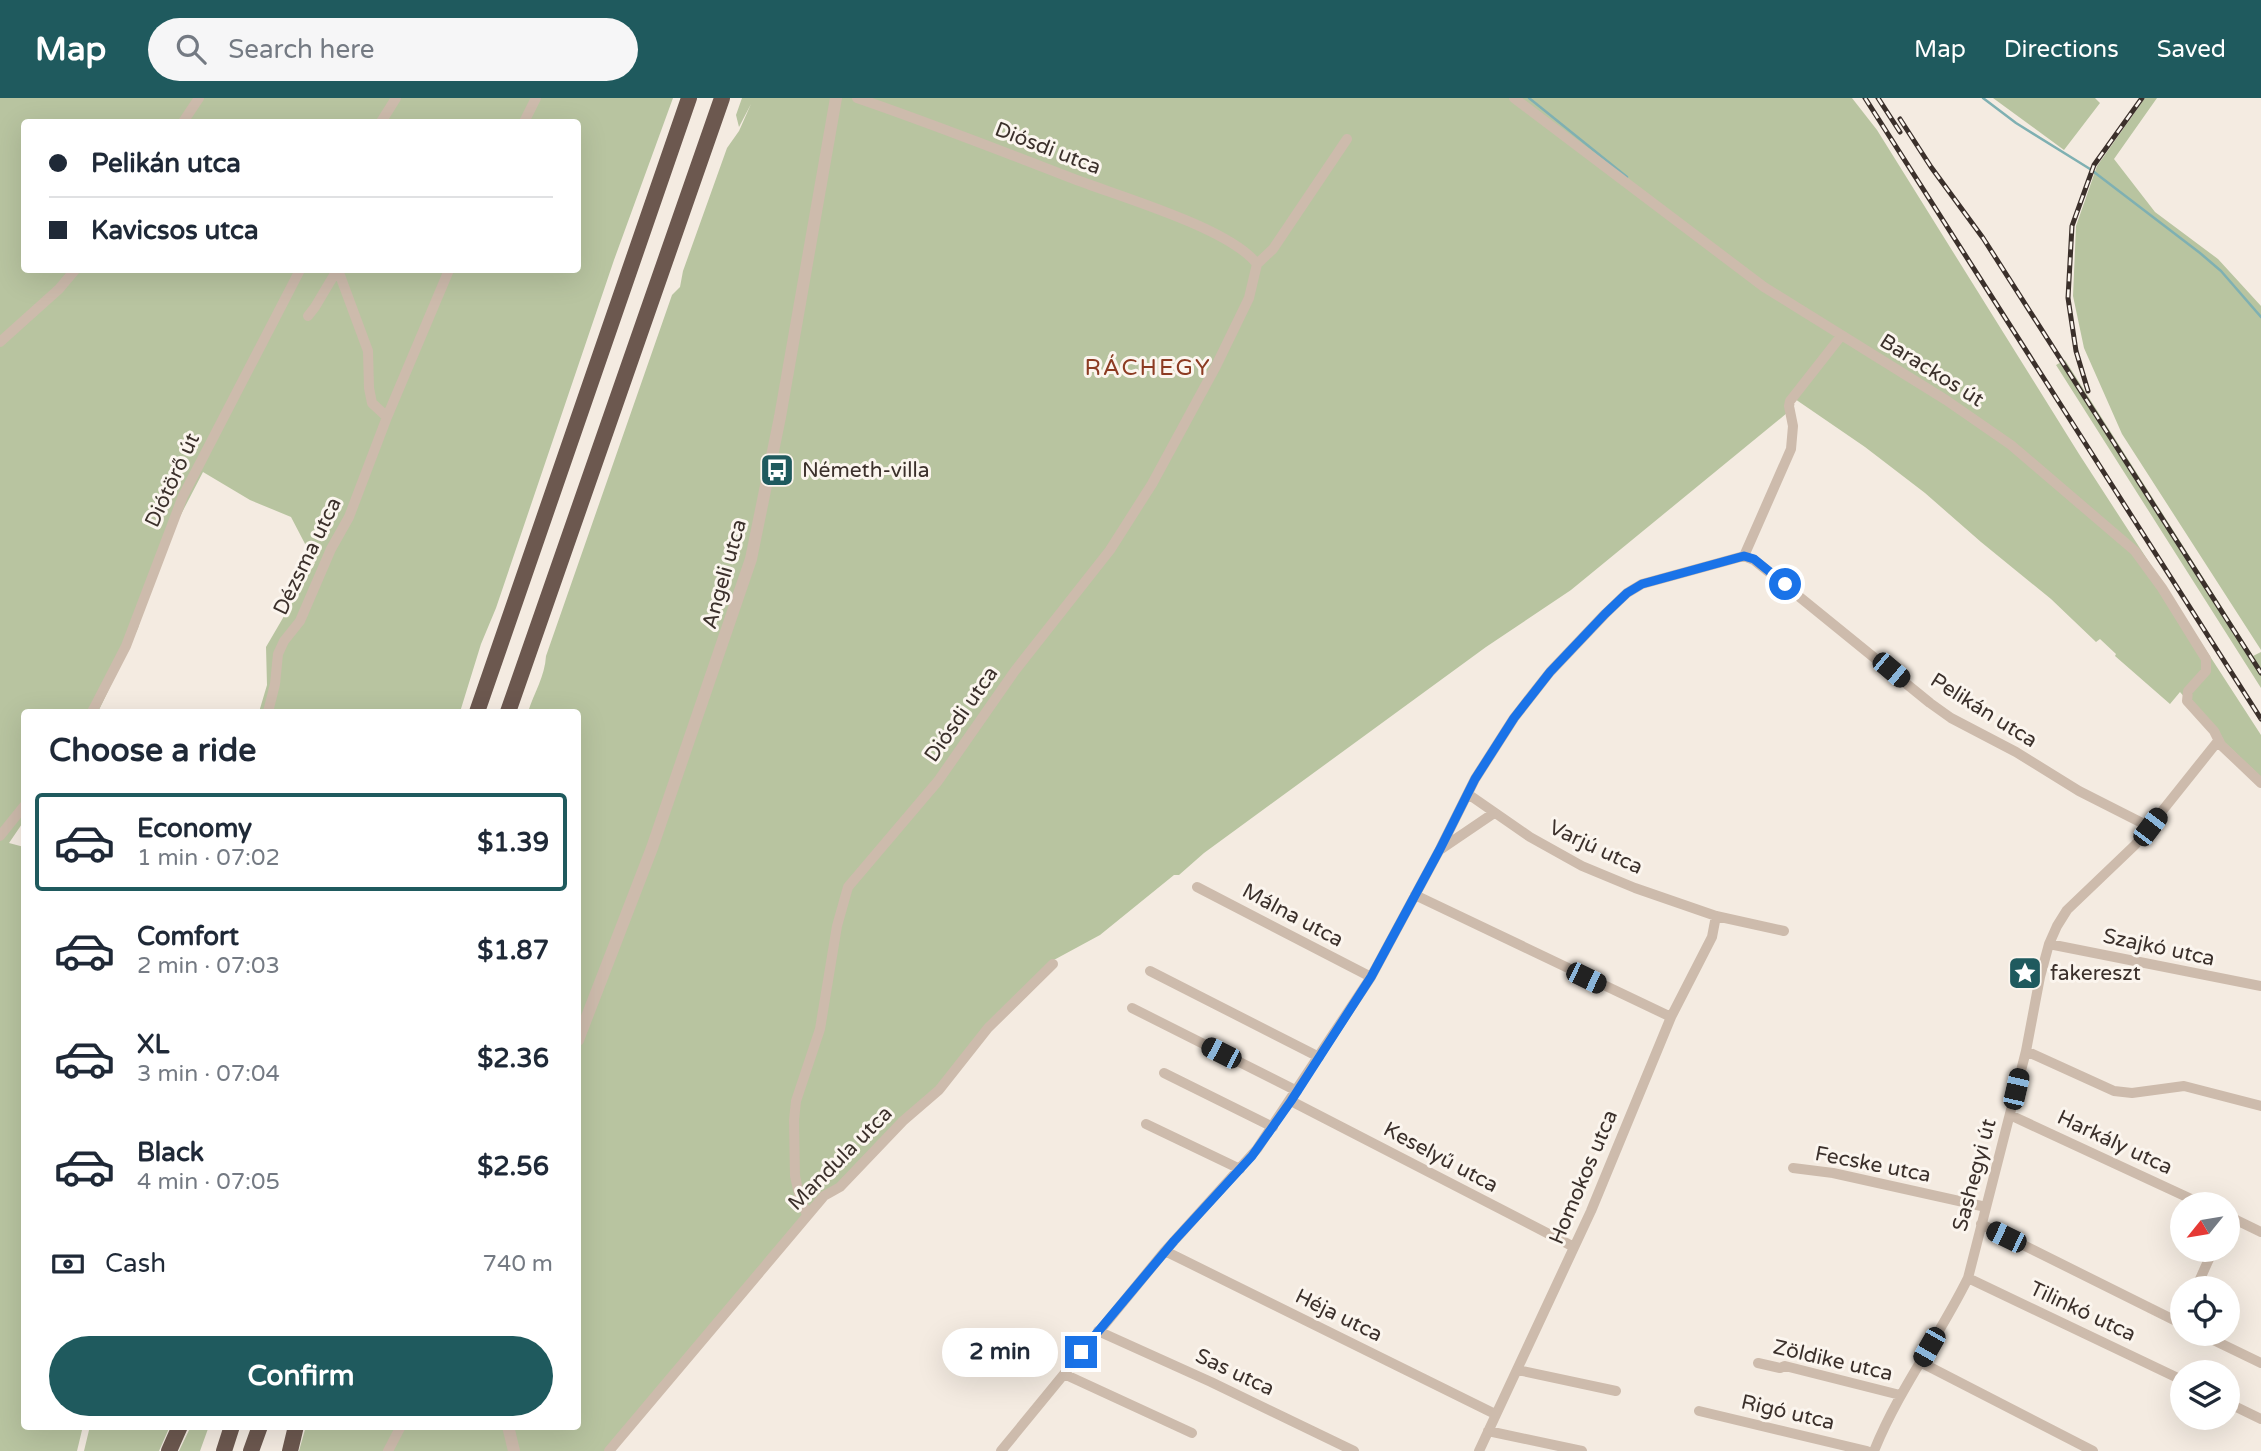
<!DOCTYPE html>
<meta charset="utf-8">
<style>
body{margin:0;font-family:"Varela Round",sans-serif;background:#f6f6f7;color:#1f2937;height:100vh;display:flex;flex-direction:column;font-size:26px;white-space:nowrap}
*{box-sizing:border-box;margin:0}
p{font-size:23px;color:#747a83}
.icon{flex:none;width:38px;height:38px;fill:none;stroke:currentColor;stroke-width:2;stroke-linecap:round;stroke-linejoin:round}
.map{position:relative;flex:1;overflow:hidden}
.drawer{position:absolute;left:21px;top:611px;width:560px;height:721px;display:flex;flex-direction:column;background:#fff;border-radius:7px;box-shadow:0 7px 28px #0002}
.drawer>*{flex:none}
.top-card{position:absolute;left:21px;top:21px;width:560px;height:154px;border-radius:7px;box-shadow:0 7px 28px #0002;display:grid;align-content:center;height:154px;padding:0 28px;background:#fff}
.needle{width:46px;rotate:240deg}
.fabs{position:absolute;left:2170px;top:1094px;display:grid;gap:14px}
.fabs a{display:grid;place-items:center;width:70px;height:70px;border-radius:50%;background:#fff;box-shadow:0 7px 28px #0002;font-size:35px}
.end{position:absolute;width:32px;height:32px;margin:-16px;border:9px solid #1a73e8;background:#fff;box-shadow:0 0 0 4px #fff}
.from{border-radius:50%}
.bubble{position:absolute;height:49px;border-radius:24px;background:#fff;box-shadow:0 7px 28px #0002;font-size:23px;font-weight:700;line-height:49px;text-align:center}
.car{position:absolute;width:21px;height:42px;margin:-21px -10px;border-radius:9px;box-shadow:0 0 5px 2px #0007;background:linear-gradient(#222 24%,#8ab4d8 0 40%,#222 0 76%,#8ab4d8 0 86%,#222 0)}
.top-card b{display:flex;align-items:center;gap:24px;height:66px;font-size:26px}
.top-card b+b{border-top:2px solid #e0e1e3}
.top-card i{width:18px;height:18px;background:#1f2937}
ul{padding:0;list-style:none}
li{display:flex;align-items:center;gap:21px;height:98px;margin:0 14px 10px;padding:0 14px;border:4px solid transparent;border-radius:7px}
li div{flex:1}
li b{display:block;font-size:26px}
li em{font-style:normal;font-weight:700}
li.current{border-color:#1f5a5e}
li>.icon{width:63px;height:63px;stroke-width:1.5}
h2{padding:0 28px;font-size:32px;line-height:84px}
.pay{display:flex;align-items:center;gap:18px;height:77px;padding:0 28px;font-size:26px}
.pay p{margin-inline-start:auto}
.primary-button{display:flex;gap:14px;margin-top:auto;padding:14px 28px}
.primary-button a{flex:1;height:80px;border-radius:42px;background:#1f5a5e;color:#fff;font-size:28px;font-weight:700;line-height:80px;text-align:center}
header{display:flex;align-items:center;gap:42px;box-sizing:border-box;height:98px;padding:0 35px;background:#1f5a5e;color:#fff}
header strong{font-size:33px}
nav{display:flex;gap:38px;margin-inline-start:auto;font-size:24px}
.search{width:490px;height:63px;background:#f6f6f7;display:flex;align-items:center;gap:18px;box-sizing:border-box;padding:0 24px;border-radius:38px;color:#747a83;font-size:26px}
.map>svg:first-child{display:block}
</style>
<header>
<strong>Map</strong>
<div class="search"><svg class="icon" aria-label="search" viewBox="0 0 24 24"><circle cx="10" cy="10" r="6"/><path d="M15 15l6 6"/></svg>Search here</div>
<nav><a>Map</a><a>Directions</a><a>Saved</a></nav>
</header>
<div class="map">
<svg width="2261" height="1353" viewBox="0 0 2261 1353">
<rect width="100%" height="100%" fill="#f4ebe1"/>
<path fill="#b8c4a0" fill-rule="evenodd" d="M 0,0 L 673,0 L 614,162 L 496,510 L 481,546 L 460,614 L 259,614 L 267,587 L 266,549 L 315,465 L 291,419 L 250,402 L 203,374 L 161,455 L 138,530 L 98,614 L 24,614 L 24,723 L 9,745 L 24,749 L 24,1328 L 83,1328 L 77,1353 L 0,1353 ZM 24,24 L 578,24 L 578,172 L 24,172 Z
M 742,0 L 1852,0 L 1877,32 L 2079,356 L 2261,637 L 2261,679 L 2219,639 L 2180,594 L 2170,606 L 2115,558 L 2116,556 L 2100,541 L 2096,544 L 2051,501 L 1981,444 L 1925,395 L 1865,349 L 1795,301 L 1787,315 L 1571,492 L 1486,549 L 1204,755 L 1179,777 L 1174,777 L 1100,837 L 1052,863 L 1001,918 L 954,975 L 828,1095 L 609,1353 L 299,1353 L 306,1328 L 578,1328 L 578,614 L 528,614 C 534,595 545,578 546,558 L 672,197 L 680,189 L 683,173 L 727,50 L 739,33 L 751,6 L 739,29 L 736,17 Z
M 1993,0 L 2095,0 L 2100,5 L 2064,52 Z
M 2145,0 L 2157,0 L 2114,61 L 2155,114 L 2218,161 L 2261,208 L 2261,552 L 2122,336 L 2084,250 L 2073,198 L 2076,128 L 2097,68 Z
M 2065,262 L 2253,558 L 2261,554 L 2261,590 L 2056,267 Z
M 90,1328 L 170,1328 L 159,1353 L 84,1353 Z
M 191,1328 L 209,1328 L 200,1353 L 179,1353 Z"/>
<g fill="none" stroke-linecap="round" stroke-linejoin="round">
<path stroke="#7fb0b2" stroke-width="2.5" d="M 1529,0 L 1627,79
M 1983,0 L 2016,25 L 2090,71
M 2094,74 L 2200,155 L 2221,173 L 2261,219"/>
<path stroke="#cdbbac" stroke-width="10" d="M 857,0 C 930,25 1002,53 1074,81 C 1118,98 1230,130 1257,166
M 1514,0 L 1764,189 L 1946,302 L 2011,347 L 2135,453 L 2162,490 L 2206,561 L 2206,573 L 2188,593 L 2187,603 L 2214,633 L 2221,647 L 2261,685
M 183,24 L 199,0
M 381,24 L 396,0
M 524,24 L 536,0
M 308,218 L 315,209 L 337,172
M 0,244 L 59,191 L 75,172
M 387,319 L 449,172
M 1744,458 L 1754,462 L 1930,605 L 1951,620 L 2016,654 L 2079,693 L 2150,729
M 1744,458 L 1791,351 L 1793,328 L 1789,308 L 1790,303 L 1841,238
M 92,614 L 126,548 L 183,398 L 300,172
M 268,614 L 275,586 L 278,556 L 284,543 L 300,523 L 331,451 L 349,419 L 387,319 L 372,305 L 369,290 L 368,253 L 338,172
M 1468,696 L 1530,739 L 1582,768 L 1635,790 L 1716,818 L 1784,833
M 0,738 L 24,708
M 1441,751 L 1494,715
M 1197,789 L 1371,879
M 1415,797 L 1671,919
M 2049,846 L 2261,888
M 1150,873 L 1319,959
M 1132,910 L 1297,993
M 2026,953 L 2114,993 L 2132,995 L 2184,988 L 2261,1008
M 1164,975 L 1273,1029
M 1291,1003 L 1574,1149
M 2010,1017 L 2202,1106
M 1146,1026 L 1240,1071
M 1793,1070 L 1833,1075 L 1986,1109
M 807,1117 L 799,1096 L 795,1078 L 794,1022 L 796,1003 L 820,931 L 837,828 L 848,789 L 938,683 L 1014,574 L 1110,452 L 1152,386 L 1216,268 L 1249,200 L 1257,166 L 1273,151 L 1347,41
M 2228,1118 L 2261,1134
M 1981,1126 L 2182,1226
M 1165,1153 L 1495,1316
M 1968,1180 L 2182,1282
M 2196,1190 L 2213,1152
M 1098,1233 L 1211,1284 L 1354,1353
M 2201,1236 L 2261,1265
M 1920,1264 L 2093,1353
M 1758,1265 L 1780,1270 L 1785,1268 L 1900,1297
M 1518,1272 L 1616,1293
M 1064,1276 L 1192,1335
M 2228,1305 L 2261,1321
M 1699,1313 L 1867,1353
M 1488,1333 L 1582,1353
M 388,1353 L 401,1328
M 609,1353 L 824,1098 L 840,1089 L 903,1023 L 939,992 L 988,930 L 1053,866
M 1001,1353 L 1165,1153 L 1257,1051 L 1371,879 L 1440,751 L 1475,681 L 1514,620 L 1550,574 L 1605,516 L 1627,495 L 1642,486 L 1744,458
M 1479,1353 L 1591,1113 L 1671,919 L 1712,839 L 1716,818
M 1874,1353 C 1899,1291 1939,1239 1968,1180 L 2026,953 L 2040,879 L 2049,846 L 2057,828 L 2067,812 L 2135,747 L 2218,643"/>
<path stroke="#cdbbac" stroke-width="12" d="M 578,942 L 652,750 L 751,461 L 780,319 L 836,0
M 508,1328 L 514,1353"/>
<path stroke="#6c584f" stroke-width="16" d="M 477,614 L 689,0
M 508,614 L 722,0
M 169,1353 L 180,1328
M 224,1353 L 232,1328
M 251,1353 L 260,1328
M 290,1353 L 296,1328"/>
<g stroke="#3b302b" stroke-width="5">
<path id="rail" d="M 1865,0 L 2261,621
M 1878,0 L 1900,34
M 1900,21 L 1931,69 L 1983,140 L 2261,575
M 2088,293 L 2076,253 L 2068,200 L 2072,128 L 2094,67 L 2142,0"/>
</g>
<use href="#rail" stroke="#fbf5ee" stroke-width="2.5" stroke-dasharray="8" stroke-linecap="butt"/>
</g>
<g fill="none" stroke-linecap="round" stroke-linejoin="round">
<path stroke="#1a73e8" stroke-width="9" d="M 1081,1254 L 1174,1143 L 1252,1058 L 1291,1003 L 1371,879 L 1440,751 L 1475,681 L 1514,620 L 1550,574 L 1605,516 L 1627,495 L 1642,486 L 1744,458 L 1754,461 L 1785,486"/>
</g>
<defs>
<g id="bus-square" transform="scale(1.75)"><rect x="-9" y="-9" width="18" height="18" rx="4" fill="#1f5a5e" stroke="#fbf5ee"/><path d="M-5-6H5V4H4V6H2V4H-2V6H-4V4H-5ZM-3.5-4V0h7V-4ZM-3.5 1.2v1.5H-2V1.2ZM2 1.2v1.5H3.5V1.2Z" fill="#fff"/></g>
<g id="sight-square" transform="scale(1.75)"><rect x="-9" y="-9" width="18" height="18" rx="4" fill="#1f5a5e" stroke="#fbf5ee"/><path d="M0-6L1.8-2.2L6-1.7L2.9 1.2L3.7 5.4L0 3.3L-3.7 5.4L-2.9 1.2L-6-1.7L-1.8-2.2Z" fill="#fff"/></g>
</defs>
<g fill-rule="evenodd">
<use href="#bus-square" x="777" y="372"/>
<use href="#sight-square" x="2025" y="875"/>
</g>
<g text-anchor="middle" stroke-width="6" stroke-linejoin="round" paint-order="stroke">
<g font-size="21" fill="#3b302b" stroke="#fbf5ee">
<text transform="translate(1048 50) rotate(21)" y="7">Diósdi utca</text>
<text transform="translate(1932 272) rotate(32)" y="7">Barackos út</text>
<text transform="translate(172 382) rotate(-65)" y="7">Diótörő út</text>
<text transform="translate(307 458) rotate(-64)" y="7">Dézsma utca</text>
<text transform="translate(724 476) rotate(-74)" y="7">Angeli utca</text>
<text transform="translate(1984 612) rotate(32)" y="7">Pelikán utca</text>
<text transform="translate(961 616) rotate(-55)" y="7">Diósdi utca</text>
<text transform="translate(1596 749) rotate(25)" y="7">Varjú utca</text>
<text transform="translate(1293 817) rotate(28)" y="7">Málna utca</text>
<text transform="translate(2159 849) rotate(12)" y="7">Szajkó utca</text>
<text transform="translate(2115 1044) rotate(25)" y="7">Harkály utca</text>
<text transform="translate(1441 1059) rotate(28)" y="7">Keselyű utca</text>
<text transform="translate(840 1060) rotate(-45)" y="7">Mandula utca</text>
<text transform="translate(1873 1066) rotate(11)" y="7">Fecske utca</text>
<text transform="translate(1974 1077) rotate(-75)" y="7">Sashegyi út</text>
<text transform="translate(1583 1079) rotate(-67)" y="7">Homokos utca</text>
<text transform="translate(2083 1213) rotate(25)" y="7">Tilinkó utca</text>
<text transform="translate(1339 1217) rotate(26)" y="7">Héja utca</text>
<text transform="translate(1833 1262) rotate(13)" y="7">Zöldike utca</text>
<text transform="translate(1235 1274) rotate(25)" y="7">Sas utca</text>
<text transform="translate(1788 1314) rotate(13)" y="7">Rigó utca</text>
</g>
<g font-size="21" fill="#3b302b" stroke="#fbf5ee" text-anchor="start">
<text x="802" y="379">Németh-villa</text>
<text x="2050" y="882">fakereszt</text>
</g>
<g font-size="23" letter-spacing="2" fill="#8c3b22" stroke="#fbf5ee">
<text x="1148" y="277">RÁCHEGY</text>
</g>
</g>
</svg>
<div class="fabs">
<a><svg class="needle" viewBox="-14 -14 28 28"><path d="M0-13l5 13h-10z" fill="#e53935"/><path d="M0 13l5-13h-10z" fill="#747a83"/></svg></a>
<a><svg class="icon" aria-label="locate" viewBox="0 0 24 24"><circle cx="12" cy="12" r="6"/><path d="M12 2v4M12 18v4M2 12h4M18 12h4"/></svg></a>
<a><svg class="icon" aria-label="layers" viewBox="0 0 24 24"><path d="M12 4l9 5-9 5-9-5zM3 14l9 5 9-5"/></svg></a>
</div>
<i class="end from" style="left:1785px;top:486px"></i>
<i class="end" style="left:1081px;top:1254px"></i>
<div class="bubble" style="left:942px;top:1230px;width:116px">2 min</div>
<i class="car" style="left:1891px;top:572px;rotate:130deg"></i>
<i class="car" style="left:2150px;top:729px;rotate:37deg"></i>
<i class="car" style="left:1586px;top:880px;rotate:116deg"></i>
<i class="car" style="left:1221px;top:955px;rotate:297deg"></i>
<i class="car" style="left:2016px;top:991px;rotate:13deg"></i>
<i class="car" style="left:2006px;top:1139px;rotate:296deg"></i>
<i class="car" style="left:1929px;top:1249px;rotate:210deg"></i>
<div class="top-card">
<b><i class="from"></i>Pelikán utca</b>
<b><i></i>Kavicsos utca</b>
</div>
<section class="drawer">
<h2>Choose a ride</h2>
<ul>
<li class="current"><svg class="icon" aria-label="car" viewBox="0 0 24 24"><path d="M5 17H2v-5l4-1 3-4h7l3 4 3 1v5h-3M9 17h6M6 11h13"/><circle cx="7" cy="17" r="2"/><circle cx="17" cy="17" r="2"/></svg><div><b>Economy</b><p>1 min · 07:02</p></div><em>$1.39</em></li>
<li><svg class="icon" aria-label="car" viewBox="0 0 24 24"><path d="M5 17H2v-5l4-1 3-4h7l3 4 3 1v5h-3M9 17h6M6 11h13"/><circle cx="7" cy="17" r="2"/><circle cx="17" cy="17" r="2"/></svg><div><b>Comfort</b><p>2 min · 07:03</p></div><em>$1.87</em></li>
<li><svg class="icon" aria-label="car" viewBox="0 0 24 24"><path d="M5 17H2v-5l4-1 3-4h7l3 4 3 1v5h-3M9 17h6M6 11h13"/><circle cx="7" cy="17" r="2"/><circle cx="17" cy="17" r="2"/></svg><div><b>XL</b><p>3 min · 07:04</p></div><em>$2.36</em></li>
<li><svg class="icon" aria-label="car" viewBox="0 0 24 24"><path d="M5 17H2v-5l4-1 3-4h7l3 4 3 1v5h-3M9 17h6M6 11h13"/><circle cx="7" cy="17" r="2"/><circle cx="17" cy="17" r="2"/></svg><div><b>Black</b><p>4 min · 07:05</p></div><em>$2.56</em></li>
</ul>
<div class="pay"><svg class="icon" aria-label="cash" viewBox="0 0 24 24"><path d="M3 7h18v10H3z"/><circle cx="12" cy="12" r="2"/></svg>Cash<p>740 m</p></div>
<div class="primary-button"><a>Confirm</a></div>
</section>
</div>
